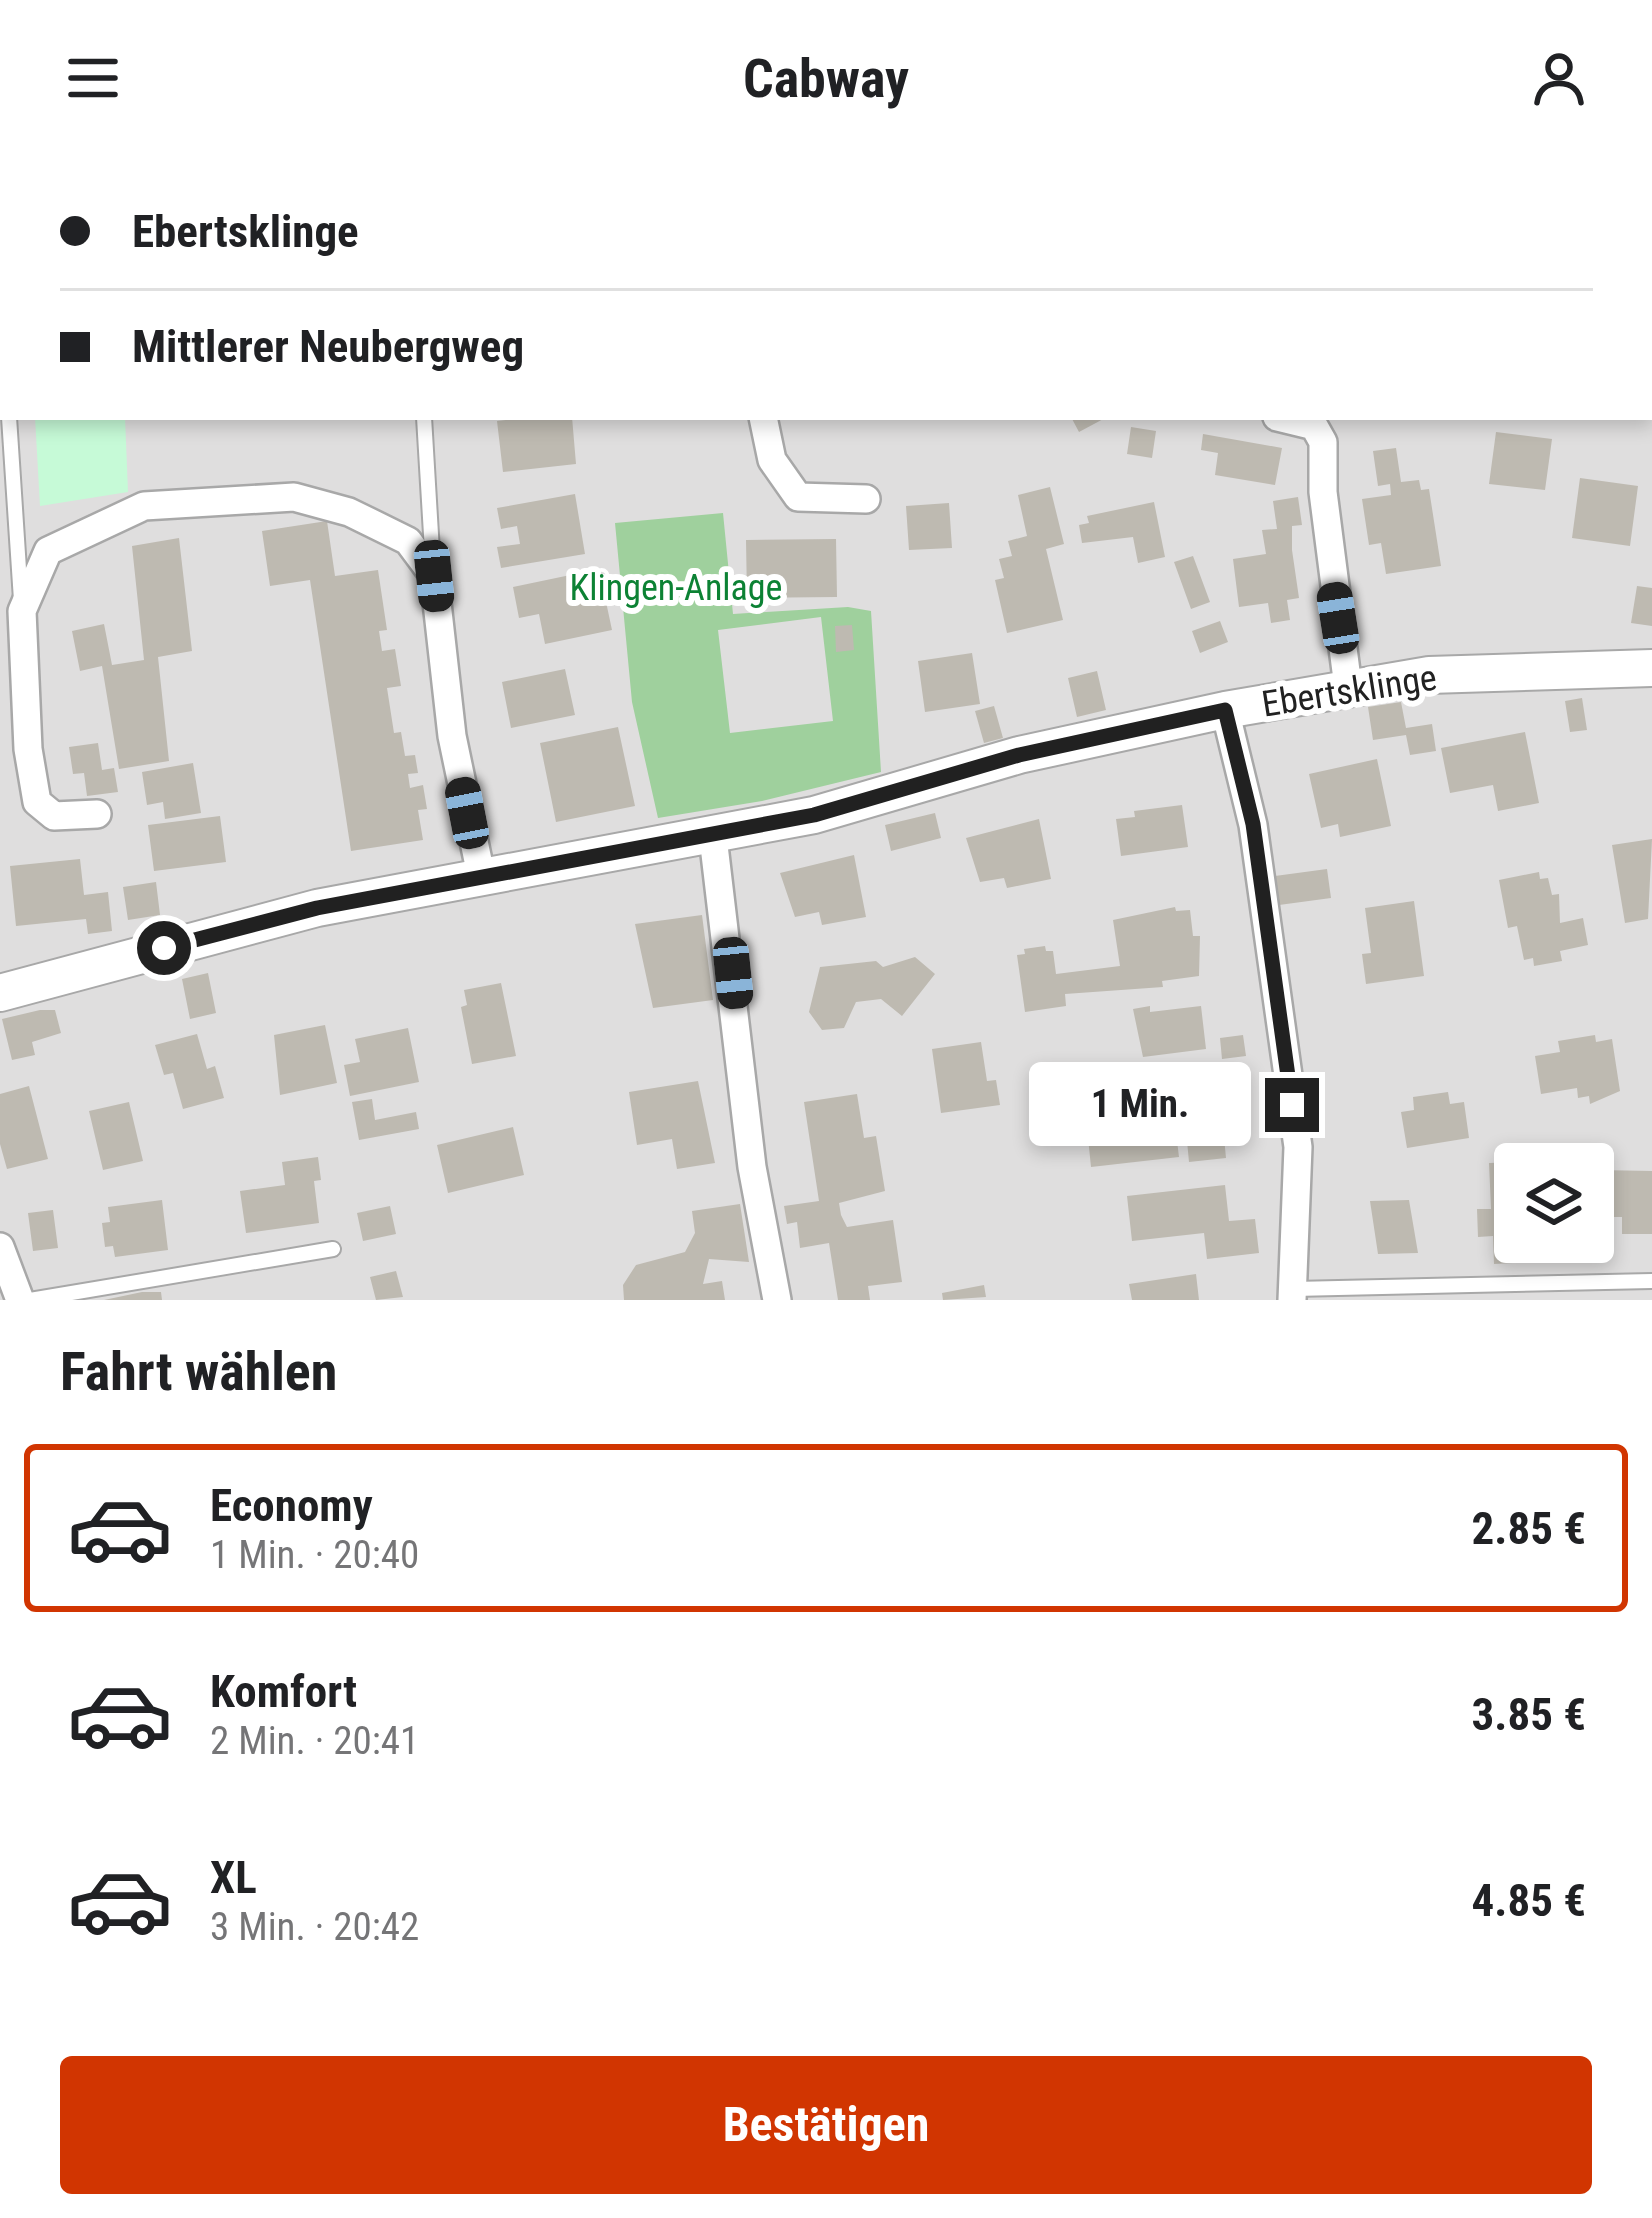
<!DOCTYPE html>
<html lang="de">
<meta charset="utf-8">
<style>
body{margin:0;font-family:"Roboto Condensed",sans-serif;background:#f6f6f6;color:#202124;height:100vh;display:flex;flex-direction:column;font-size:45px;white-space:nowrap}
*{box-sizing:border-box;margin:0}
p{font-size:39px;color:#757577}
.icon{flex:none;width:66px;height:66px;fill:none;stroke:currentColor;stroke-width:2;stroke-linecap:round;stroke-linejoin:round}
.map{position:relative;height:1144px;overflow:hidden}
.details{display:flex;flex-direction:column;background:#fff;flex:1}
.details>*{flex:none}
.top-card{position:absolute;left:0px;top:0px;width:1653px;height:264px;box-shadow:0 6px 18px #0003;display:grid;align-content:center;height:264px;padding:0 60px;background:#fff}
.fabs{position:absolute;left:1494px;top:987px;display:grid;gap:24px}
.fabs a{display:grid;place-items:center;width:120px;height:120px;border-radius:12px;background:#fff;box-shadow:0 6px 18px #0003;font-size:60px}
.end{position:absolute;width:54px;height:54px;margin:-27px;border:15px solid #212121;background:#fff;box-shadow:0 0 0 6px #fff}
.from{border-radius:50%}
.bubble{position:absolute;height:84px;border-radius:12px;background:#fff;box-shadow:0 6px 18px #0003;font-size:39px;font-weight:700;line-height:84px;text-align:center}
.car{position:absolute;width:36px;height:72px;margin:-36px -18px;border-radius:15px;box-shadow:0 0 9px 3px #0007;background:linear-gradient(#222 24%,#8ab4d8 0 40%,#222 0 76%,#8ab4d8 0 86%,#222 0)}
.top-card b{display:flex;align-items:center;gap:42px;height:114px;font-size:45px}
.top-card b+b{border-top:3px solid #e0e0e0}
.top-card i{width:30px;height:30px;background:#202124}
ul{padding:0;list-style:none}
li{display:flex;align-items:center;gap:36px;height:168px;margin:0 24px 18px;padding:0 36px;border:6px solid transparent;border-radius:12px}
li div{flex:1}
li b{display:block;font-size:45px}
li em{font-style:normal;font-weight:700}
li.on{border-color:#d13501}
li>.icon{width:108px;height:108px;stroke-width:1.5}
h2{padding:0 60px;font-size:54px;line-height:144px}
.action{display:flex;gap:24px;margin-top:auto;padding:24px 60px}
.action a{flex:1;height:138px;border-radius:12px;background:#d13501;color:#fff;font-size:48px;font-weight:700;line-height:138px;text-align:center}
header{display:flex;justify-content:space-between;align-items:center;height:156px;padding:0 60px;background:#fff;font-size:54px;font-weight:700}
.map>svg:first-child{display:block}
</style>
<header><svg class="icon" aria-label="menu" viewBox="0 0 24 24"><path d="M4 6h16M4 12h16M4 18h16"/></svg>Cabway<svg class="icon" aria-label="person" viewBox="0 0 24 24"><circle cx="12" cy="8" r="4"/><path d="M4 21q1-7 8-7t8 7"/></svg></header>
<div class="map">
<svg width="1652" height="1144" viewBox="0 0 1652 1144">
<rect width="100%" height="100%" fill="#f1f0e8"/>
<path fill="#dfdede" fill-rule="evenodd" d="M 0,0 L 1652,0 L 1652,1144 L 0,1144 ZM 3,3 L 1650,3 L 1650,261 L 3,261 ZM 1515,1008 L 1593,1008 L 1593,1086 L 1515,1086 Z"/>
<path fill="#9fd09d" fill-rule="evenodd" d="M 723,357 L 733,458 L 848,451 L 871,455 L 881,616 L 762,645 L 658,662 L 632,546 L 615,367 ZM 821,461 L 833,565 L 730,577 L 718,474 Z"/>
<path fill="#c6fad7" d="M 35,261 L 125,261 L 128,336 L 40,350 Z"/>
<path fill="#bebab1" d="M 529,261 L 572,261 L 576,308 L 503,316 L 497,265 Z
M 1071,261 L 1107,261 L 1079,276 Z
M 1131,271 L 1156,275 L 1152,302 L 1127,298 Z
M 1496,276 L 1552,283 L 1545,334 L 1489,328 Z
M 1203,278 L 1282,292 L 1275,329 L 1215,319 L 1218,297 L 1201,294 Z
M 1396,292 L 1401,326 L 1419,324 L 1421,334 L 1429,333 L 1441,410 L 1386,418 L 1381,387 L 1369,389 L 1362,343 L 1391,339 L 1390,328 L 1378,330 L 1373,295 Z
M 1580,322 L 1638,330 L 1630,390 L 1572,382 Z
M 1050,331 L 1064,388 L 1046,393 L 1063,464 L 1007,477 L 995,424 L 1004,422 L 999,403 L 1012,400 L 1008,385 L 1027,380 L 1018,339 Z
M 575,338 L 585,398 L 501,412 L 497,391 L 520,388 L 517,370 L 501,373 L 497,352 Z
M 1298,341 L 1302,369 L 1292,370 L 1292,394 L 1299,442 L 1287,444 L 1290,464 L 1271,467 L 1268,447 L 1239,451 L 1233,403 L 1266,398 L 1262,374 L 1277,373 L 1273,345 Z
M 1154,346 L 1165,401 L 1138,407 L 1133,381 L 1082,387 L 1079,369 L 1089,367 L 1087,360 Z
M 949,347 L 952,392 L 909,394 L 906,350 Z
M 327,365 L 335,420 L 378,414 L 387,474 L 379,475 L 382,495 L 395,493 L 401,530 L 387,532 L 394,577 L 401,576 L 405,600 L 415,599 L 418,617 L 408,618 L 410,632 L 423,629 L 427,653 L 418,654 L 423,684 L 351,695 L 310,424 L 270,430 L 262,375 Z
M 179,382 L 192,495 L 158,501 L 169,605 L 119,613 L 102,510 L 80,515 L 72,475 L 104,468 L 112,509 L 144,504 L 132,390 Z
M 836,383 L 837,441 L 747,442 L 746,384 Z
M 1193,400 L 1210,446 L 1191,453 L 1174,406 Z
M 599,413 L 612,474 L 545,488 L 539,458 L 519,462 L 513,431 Z
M 1637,430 L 1652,432 L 1652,470 L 1631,467 Z
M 1220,465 L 1228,486 L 1200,497 L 1192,475 Z
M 852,469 L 854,494 L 836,496 L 835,470 Z
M 972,497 L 980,548 L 925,556 L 918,505 Z
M 565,513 L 575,559 L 511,572 L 502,526 Z
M 1097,515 L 1106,554 L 1077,561 L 1068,522 Z
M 1582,542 L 1587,574 L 1570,576 L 1565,545 Z
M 1401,546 L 1406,572 L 1432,568 L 1436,595 L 1410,599 L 1406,579 L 1373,584 L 1368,551 Z
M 994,550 L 1003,582 L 984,587 L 975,555 Z
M 618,571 L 635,650 L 556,666 L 540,587 Z
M 1525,576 L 1539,647 L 1498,655 L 1493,629 L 1450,637 L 1441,592 Z
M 98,587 L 102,614 L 114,612 L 118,636 L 87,640 L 84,617 L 73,618 L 69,591 Z
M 1377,603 L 1391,670 L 1340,681 L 1338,668 L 1321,672 L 1309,618 Z
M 193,607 L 201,657 L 165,663 L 163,646 L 147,649 L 142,616 Z
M 1182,649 L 1188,691 L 1121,700 L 1116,663 L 1135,661 L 1134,655 Z
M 935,657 L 941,682 L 891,695 L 885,669 Z
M 220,660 L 226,706 L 154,715 L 148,669 Z
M 1039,663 L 1051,723 L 1007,732 L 1004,722 L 980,726 L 966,682 Z
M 1652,683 L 1648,763 L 1625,767 L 1612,689 Z
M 854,699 L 866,761 L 822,769 L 819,756 L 795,761 L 780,717 Z
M 80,703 L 84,739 L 108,736 L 112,775 L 88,778 L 86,763 L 16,770 L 10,710 Z
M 1327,713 L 1331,742 L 1279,749 L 1275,720 Z
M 1539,716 L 1540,723 L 1548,722 L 1552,739 L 1559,738 L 1560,767 L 1583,762 L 1588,789 L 1560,795 L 1562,805 L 1534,810 L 1533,802 L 1524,804 L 1517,770 L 1508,772 L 1499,724 Z
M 156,726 L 160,759 L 128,764 L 123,731 Z
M 1414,745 L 1424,820 L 1366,828 L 1362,798 L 1371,797 L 1365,752 Z
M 1175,751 L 1176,755 L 1190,754 L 1193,780 L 1200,780 L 1199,820 L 1162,825 L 1163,831 L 1065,838 L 1066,850 L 1025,856 L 1017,799 L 1025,798 L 1024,793 L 1045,790 L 1046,795 L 1053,795 L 1056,818 L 1120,810 L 1113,764 Z
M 702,759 L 713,844 L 653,852 L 635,768 Z
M 915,801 L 935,818 L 902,860 L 881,843 L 856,846 L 844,872 L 822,874 L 809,856 L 820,811 L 876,805 L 883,811 Z
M 208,817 L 216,857 L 190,863 L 182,823 Z
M 501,827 L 516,900 L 472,908 L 461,851 L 467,849 L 464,834 Z
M 1150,850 L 1150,856 L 1201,850 L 1206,893 L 1143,901 L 1133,853 Z
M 40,854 L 55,854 L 61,877 L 32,886 L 35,899 L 12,904 L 2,863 Z
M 325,869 L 337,927 L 280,939 L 274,879 Z
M 408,872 L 419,926 L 350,940 L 344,909 L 360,906 L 355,883 Z
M 197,878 L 207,913 L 215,910 L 224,942 L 183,953 L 173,917 L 164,919 L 155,889 Z
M 1243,879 L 1246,900 L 1222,903 L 1220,882 Z
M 1595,879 L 1596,886 L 1612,883 L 1620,935 L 1590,948 L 1589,940 L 1578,942 L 1577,932 L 1541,938 L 1535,900 L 1560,896 L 1558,885 Z
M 981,886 L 987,925 L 996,924 L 1000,949 L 941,957 L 932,893 Z
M 698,925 L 715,1007 L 677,1013 L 672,983 L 637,989 L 629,936 Z
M 29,930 L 48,1003 L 7,1013 L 0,988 L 0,938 Z
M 1448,936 L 1450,948 L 1464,946 L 1469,982 L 1407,992 L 1401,956 L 1414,954 L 1413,941 Z
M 857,938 L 864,982 L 876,980 L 885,1035 L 839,1047 L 841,1059 L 847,1071 L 893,1064 L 902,1126 L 868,1130 L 870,1144 L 838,1144 L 829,1087 L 800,1092 L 797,1066 L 787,1068 L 784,1050 L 819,1045 L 804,946 Z
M 372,943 L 375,964 L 416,956 L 419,973 L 359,984 L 352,946 Z
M 129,946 L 143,1005 L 103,1014 L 89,955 Z
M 1173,952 L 1179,1001 L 1091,1011 L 1086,962 Z
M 513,971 L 524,1019 L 448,1037 L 437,989 Z
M 1224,981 L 1226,1002 L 1189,1006 L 1187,985 Z
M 318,1001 L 321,1024 L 314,1025 L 319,1067 L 246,1077 L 240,1035 L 285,1029 L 282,1006 Z
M 1515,1006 L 1515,1086 L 1548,1086 L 1549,1105 L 1494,1108 L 1493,1080 L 1478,1081 L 1477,1053 L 1491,1053 L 1489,1007 Z
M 1598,1014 L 1652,1015 L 1652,1078 L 1622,1078 L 1622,1061 L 1598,1061 Z
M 1225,1029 L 1229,1065 L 1255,1063 L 1259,1097 L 1207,1103 L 1204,1077 L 1132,1085 L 1127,1040 Z
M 162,1044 L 168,1094 L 115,1101 L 113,1090 L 105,1091 L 102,1067 L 110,1066 L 108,1051 Z
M 1409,1044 L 1418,1097 L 1378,1098 L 1370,1045 Z
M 740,1048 L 749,1106 L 709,1103 L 703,1128 L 722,1125 L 725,1144 L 624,1144 L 623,1129 L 636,1109 L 685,1096 L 695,1077 L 692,1055 Z
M 390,1050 L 396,1078 L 363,1085 L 357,1057 Z
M 53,1054 L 58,1092 L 33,1095 L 28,1057 Z
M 396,1115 L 403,1141 L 376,1144 L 370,1121 Z
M 1196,1118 L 1199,1144 L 1132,1144 L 1129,1128 Z
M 984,1129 L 986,1141 L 943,1144 L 942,1137 Z
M 142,1136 L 161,1136 L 162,1144 L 104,1144 Z"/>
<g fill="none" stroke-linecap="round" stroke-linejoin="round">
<g stroke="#a8a8a8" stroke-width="18">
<path id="service" d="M 9,261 L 21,444
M 424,261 L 433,412
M 1294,1133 L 1652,1125
M 30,1144 L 333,1093"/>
</g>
<g stroke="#a8a8a8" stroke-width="32">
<path id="minor" d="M 719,0 L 720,3
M 763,261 L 772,304 L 798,341 L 866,343
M 1277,261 L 1314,270 L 1323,286 L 1323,336 L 1348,531
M 1225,554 L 1253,669 L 1298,991 L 1292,1144
M 97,658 L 54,660 L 37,646 L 28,593 L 22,455 L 48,395 L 144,350 L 294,341 L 349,356 L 408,385 L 434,420 L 452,580 L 481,719
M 713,681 L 752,1011 L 777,1144
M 0,1091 L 20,1144"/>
</g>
<g stroke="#a8a8a8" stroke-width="40">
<path id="tertiary" d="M 0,837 L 317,752 L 814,659 L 1019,599 L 1225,554 L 1429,519 L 1652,512"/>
</g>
<use href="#service" stroke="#fff" stroke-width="14"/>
<use href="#minor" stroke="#fff" stroke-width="27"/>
<use href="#tertiary" stroke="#fff" stroke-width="36"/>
</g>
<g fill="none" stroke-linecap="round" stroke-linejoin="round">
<path stroke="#212121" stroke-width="15" d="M 164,792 L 317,752 L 814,659 L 1019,599 L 1225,554 L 1253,668 L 1292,949"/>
</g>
<g text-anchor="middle" stroke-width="12" stroke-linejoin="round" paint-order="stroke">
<g font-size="36" fill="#0c8234" stroke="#fff">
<text x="676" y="444">Klingen-Anlage</text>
</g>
<g font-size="36" fill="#212121" stroke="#fff">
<text transform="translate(1349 534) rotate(-9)" y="13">Ebertsklinge</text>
</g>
</g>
</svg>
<div class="fabs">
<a><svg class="icon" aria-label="layers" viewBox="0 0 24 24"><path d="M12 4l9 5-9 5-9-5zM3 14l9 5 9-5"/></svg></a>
</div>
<i class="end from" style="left:164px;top:792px"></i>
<i class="end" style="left:1292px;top:949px"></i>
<div class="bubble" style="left:1029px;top:906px;width:222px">1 Min.</div>
<i class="car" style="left:434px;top:420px;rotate:174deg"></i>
<i class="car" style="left:1338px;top:462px;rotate:351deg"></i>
<i class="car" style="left:467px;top:657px;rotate:349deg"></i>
<i class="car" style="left:733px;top:817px;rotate:174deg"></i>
<div class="top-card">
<b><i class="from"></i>Ebertsklinge</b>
<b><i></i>Mittlerer Neubergweg</b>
</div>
</div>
<section class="details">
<h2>Fahrt wählen</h2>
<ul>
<li class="on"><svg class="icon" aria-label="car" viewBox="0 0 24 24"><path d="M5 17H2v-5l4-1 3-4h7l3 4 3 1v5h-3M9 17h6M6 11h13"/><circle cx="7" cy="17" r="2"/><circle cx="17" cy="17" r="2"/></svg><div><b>Economy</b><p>1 Min. · 20:40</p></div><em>2.85 €</em></li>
<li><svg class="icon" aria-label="car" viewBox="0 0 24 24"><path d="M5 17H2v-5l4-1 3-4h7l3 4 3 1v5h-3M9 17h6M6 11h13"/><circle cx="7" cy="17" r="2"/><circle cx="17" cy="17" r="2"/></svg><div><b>Komfort</b><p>2 Min. · 20:41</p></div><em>3.85 €</em></li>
<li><svg class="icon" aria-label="car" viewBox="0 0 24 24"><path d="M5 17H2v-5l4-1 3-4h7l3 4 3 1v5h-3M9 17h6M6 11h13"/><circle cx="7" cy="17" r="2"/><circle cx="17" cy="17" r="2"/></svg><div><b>XL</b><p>3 Min. · 20:42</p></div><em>4.85 €</em></li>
</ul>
<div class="action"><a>Bestätigen</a></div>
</section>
